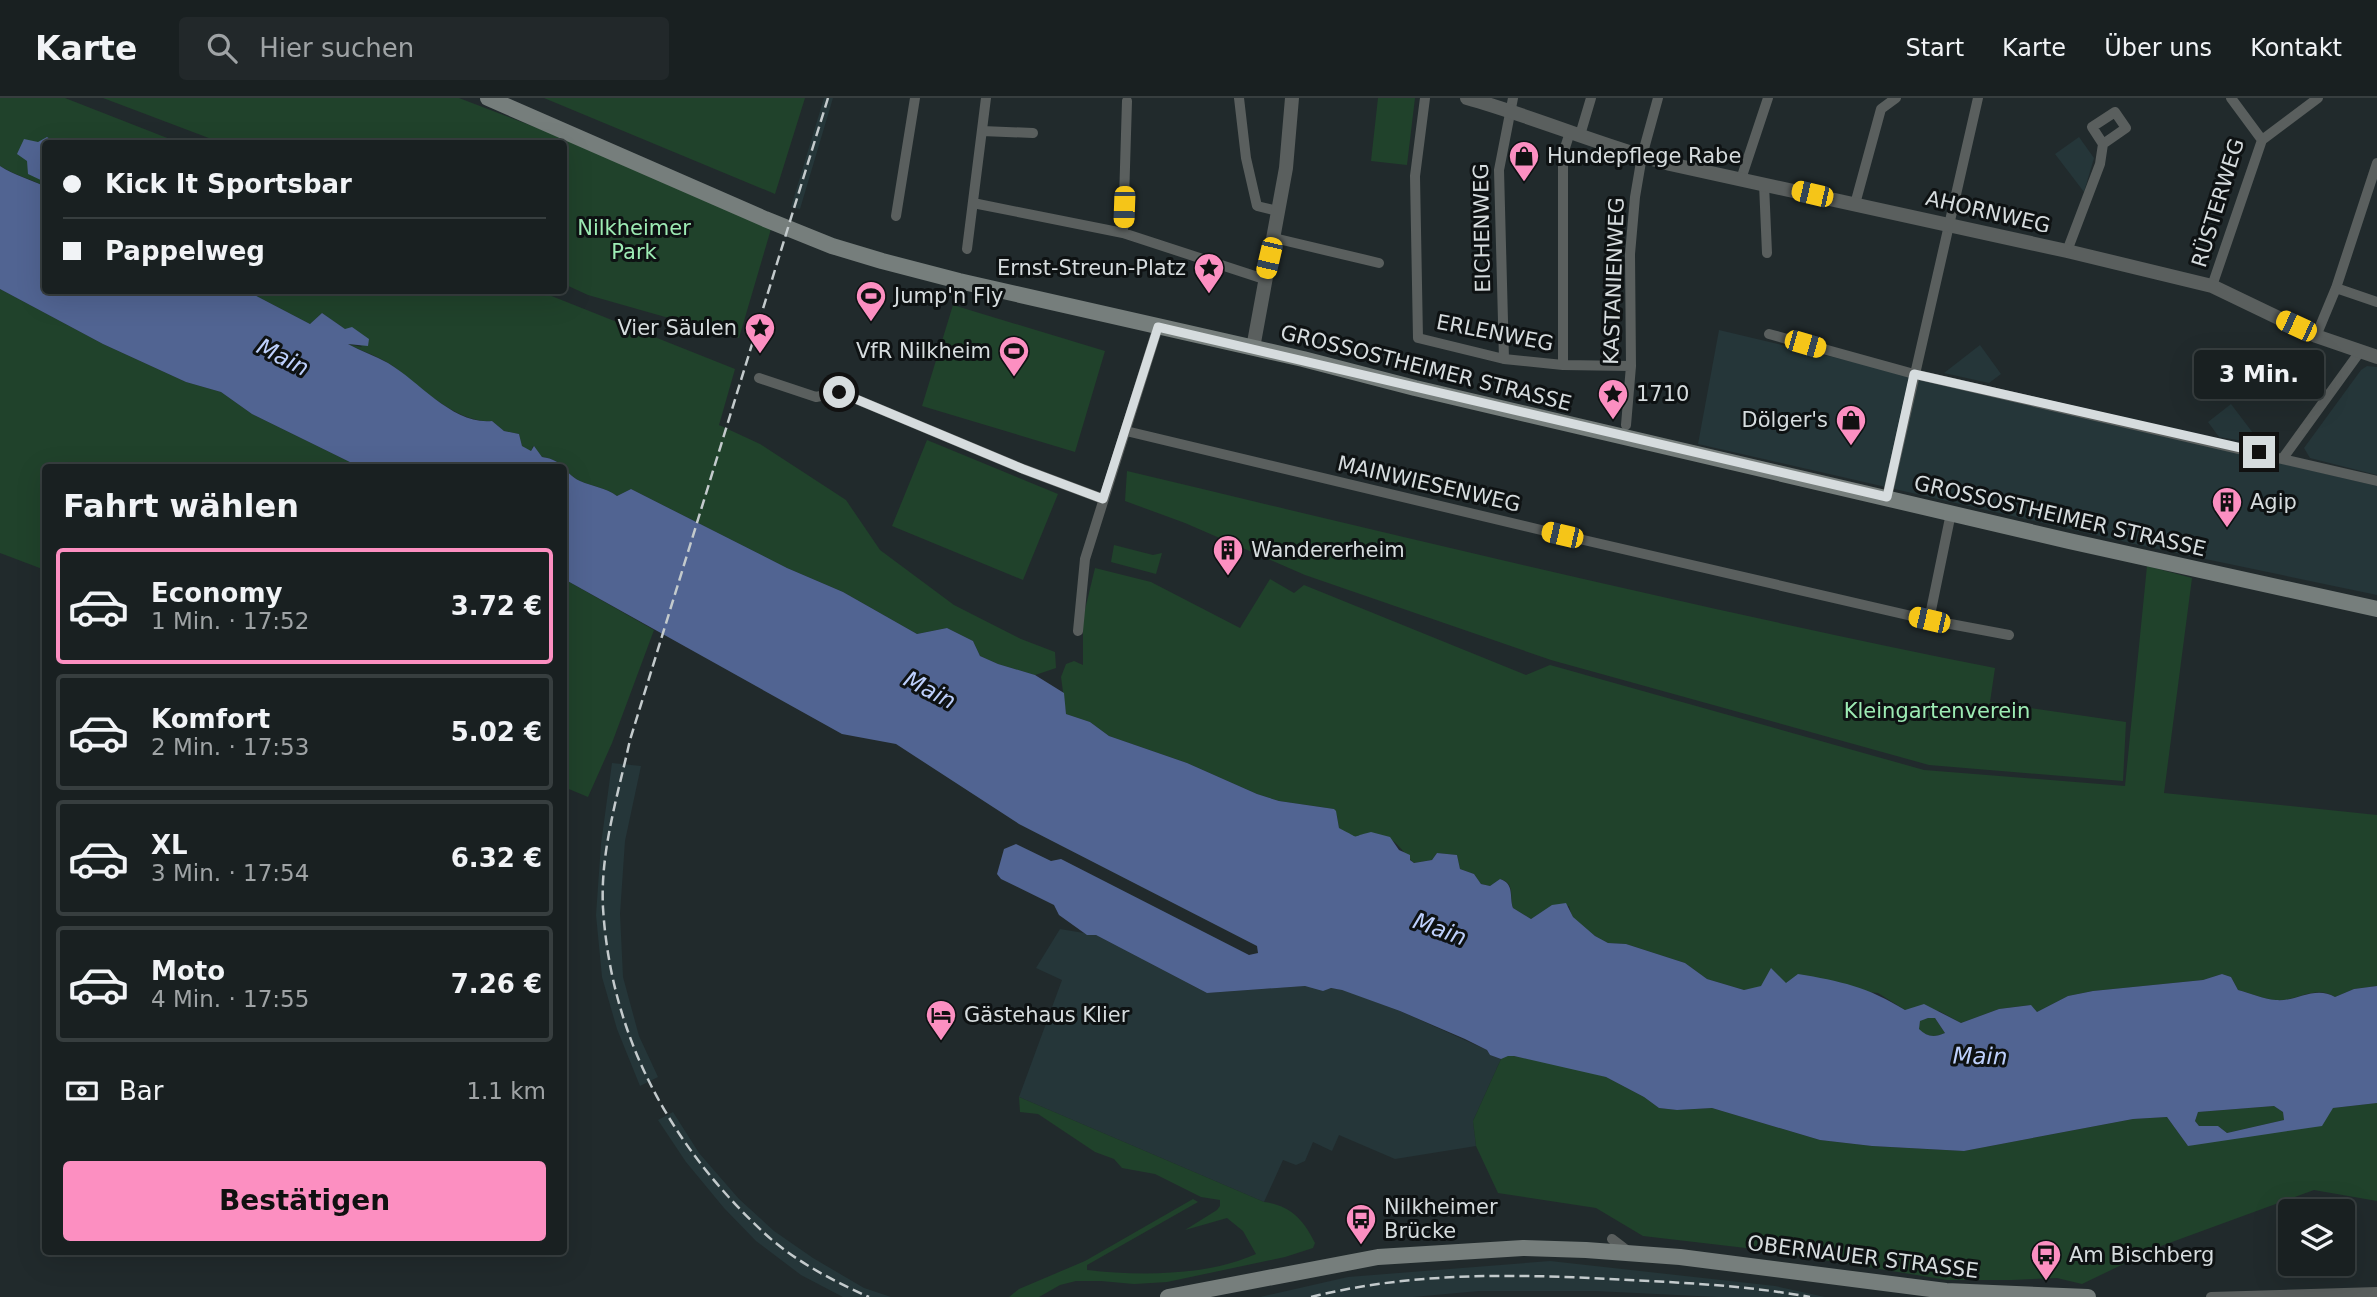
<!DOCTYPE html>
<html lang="de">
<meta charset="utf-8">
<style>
body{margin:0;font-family:"DejaVu Sans",sans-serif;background:#22282a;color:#f1f3f6;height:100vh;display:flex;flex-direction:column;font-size:26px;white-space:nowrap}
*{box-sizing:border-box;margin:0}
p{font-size:23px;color:#9fa3a5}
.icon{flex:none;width:38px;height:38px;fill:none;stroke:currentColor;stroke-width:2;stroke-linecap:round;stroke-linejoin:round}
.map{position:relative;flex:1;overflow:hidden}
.side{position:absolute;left:42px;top:366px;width:525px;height:791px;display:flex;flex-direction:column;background:#192021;border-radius:7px;box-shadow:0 7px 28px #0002,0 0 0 2px #373e3f}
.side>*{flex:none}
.hud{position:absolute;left:42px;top:42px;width:525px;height:154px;border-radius:7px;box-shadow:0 7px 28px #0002,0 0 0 2px #373e3f;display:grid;align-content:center;height:154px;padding:0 21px;background:#192021}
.controls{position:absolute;left:2278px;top:1101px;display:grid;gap:14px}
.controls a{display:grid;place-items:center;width:77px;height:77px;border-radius:7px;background:#192021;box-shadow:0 7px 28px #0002,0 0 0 2px #373e3f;font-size:35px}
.end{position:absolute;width:32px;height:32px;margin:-16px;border:9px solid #d6dcde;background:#111;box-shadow:0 0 0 4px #111}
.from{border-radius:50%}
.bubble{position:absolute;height:49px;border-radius:7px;background:#192021;box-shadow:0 7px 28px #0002,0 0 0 2px #373e3f;font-size:23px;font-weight:700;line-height:49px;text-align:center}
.car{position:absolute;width:21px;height:42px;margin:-21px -10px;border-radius:9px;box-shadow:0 0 5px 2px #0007;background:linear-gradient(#f5c518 24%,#345 0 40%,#f5c518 0 76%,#345 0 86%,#f5c518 0)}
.hud b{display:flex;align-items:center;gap:24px;height:66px;font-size:26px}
.hud b+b{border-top:2px solid #373e3f}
.hud i{width:18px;height:18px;background:#f1f3f6}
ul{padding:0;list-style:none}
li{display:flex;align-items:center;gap:21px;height:116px;margin:0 14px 10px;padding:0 7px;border:4px solid #373e3f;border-radius:7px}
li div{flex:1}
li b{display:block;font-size:26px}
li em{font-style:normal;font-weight:700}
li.active{border-color:#fc8fc1}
li>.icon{width:63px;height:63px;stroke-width:1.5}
h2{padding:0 21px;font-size:32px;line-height:84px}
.pay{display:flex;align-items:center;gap:18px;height:77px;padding:0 21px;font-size:26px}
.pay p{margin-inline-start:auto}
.action{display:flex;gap:14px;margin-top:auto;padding:14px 21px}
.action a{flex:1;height:80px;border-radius:7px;background:#fc8fc1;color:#111;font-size:28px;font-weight:700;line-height:80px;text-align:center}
header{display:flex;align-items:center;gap:42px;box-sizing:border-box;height:98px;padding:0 35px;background:#192021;border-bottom:2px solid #373e3f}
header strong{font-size:33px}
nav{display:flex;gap:38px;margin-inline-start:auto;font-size:24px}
.search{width:490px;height:63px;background:#22282a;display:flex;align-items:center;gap:18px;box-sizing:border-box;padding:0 24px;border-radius:7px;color:#9fa3a5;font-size:26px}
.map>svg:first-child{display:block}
</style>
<header>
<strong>Karte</strong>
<div class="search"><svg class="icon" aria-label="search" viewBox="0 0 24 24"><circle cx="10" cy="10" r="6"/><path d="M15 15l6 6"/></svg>Hier suchen</div>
<nav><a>Start</a><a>Karte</a><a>Über uns</a><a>Kontakt</a></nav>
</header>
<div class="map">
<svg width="2377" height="1199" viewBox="0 0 2377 1199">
<rect width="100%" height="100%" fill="#212a2c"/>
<path fill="#253639" d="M 824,0 L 833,0 L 800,111 L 791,109 Z
M 2079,39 L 2094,60 L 2084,94 L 2055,56 Z
M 1719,232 L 2377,388 L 2377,497 L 2143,448 L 1698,346 Z
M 1980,247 L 2001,276 L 1989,285 L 1944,275 Z
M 2367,268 L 2377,269 L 2377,377 L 2310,360 L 2304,350 L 2361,272 Z
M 2231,306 L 2253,335 L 2243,343 L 2219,339 L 2208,324 Z
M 612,665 L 641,668 L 625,743 L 620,816 L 623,879 L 639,938 L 658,979 L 640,988 L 617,931 L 602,879 L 596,817 L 601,746 Z
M 1060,831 L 1096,837 L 1207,895 L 1305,888 L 1338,891 L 1352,895 L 1400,913 L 1487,952 L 1490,957 L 1501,961 L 1473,1023 L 1476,1048 L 1395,1061 L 1339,1037 L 1332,1053 L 1313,1044 L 1305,1063 L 1296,1067 L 1283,1062 L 1264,1104 L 1019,999 L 1062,882 L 1036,870 Z
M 673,1014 L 699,1055 L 739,1101 L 774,1133 L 813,1160 L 864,1190 L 891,1199 L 843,1199 L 801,1177 L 756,1143 L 724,1110 L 686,1064 L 658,1022 Z
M 1550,1163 L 1775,1188 L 1825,1199 L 1718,1199 L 1595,1193 L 1479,1193 L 1413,1199 L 1260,1199 L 1348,1179 Z"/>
<path fill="#20422b" d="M 0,0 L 65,0 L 180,45 L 56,46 L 47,39 L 27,63 L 45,84 L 44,88 C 29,80 14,77 0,68 Z
M 103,0 L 459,0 L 579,46 L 771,131 L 739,240 L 588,197 L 564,186 L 564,46 L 222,45 Z
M 544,0 L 805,0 L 775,96 Z
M 1378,0 L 1415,0 L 1407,67 L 1371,63 Z
M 0,191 L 103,246 L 186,284 L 221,294 L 252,316 L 360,369 L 46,369 L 45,472 L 0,455 Z
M 247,193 L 539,193 L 735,271 L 719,327 L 760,346 L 846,402 L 880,452 L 954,507 L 1021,541 L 1055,554 L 1056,570 L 1035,577 L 998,566 L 980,558 L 973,543 L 947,530 L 917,536 L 843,494 L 787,470 L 631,391 L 617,398 C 605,389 593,389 580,383 C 563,375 565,362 542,359 L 533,348 L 531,354 L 522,348 L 519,336 L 504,333 L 492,323 C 457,326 420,288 393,268 C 380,259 362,253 348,246 L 362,249 L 345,231 L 322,215 L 310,226 Z
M 953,207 L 1105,253 L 1075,354 L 922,308 Z
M 2220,253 L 2246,290 L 2237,296 L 2211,260 Z
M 927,342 L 1058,396 L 1023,482 L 892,428 Z
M 1127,373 C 1415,442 1704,512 1995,570 L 1990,604 L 2126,624 L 2123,683 L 1929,667 L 1551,562 L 1305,477 L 1185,425 L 1125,403 Z
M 1114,447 L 1153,457 L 1162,455 L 1156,476 L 1111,464 Z
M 2147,468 L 2192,480 L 2164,695 L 2377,717 L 2377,888 L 2354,891 L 2335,899 C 2315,886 2296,904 2276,902 C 2263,901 2250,895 2238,892 L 2231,879 L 2222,876 L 2203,882 L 2093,893 L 2068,898 L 2037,914 L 2030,907 L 1999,911 L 1961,925 L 1939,913 L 1905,912 L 1878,895 L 1786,885 L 1744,892 L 1707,881 L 1685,865 L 1626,846 L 1608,845 L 1595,838 L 1572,819 L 1569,808 L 1545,812 L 1531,821 L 1513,810 C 1509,799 1516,785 1500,781 L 1490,788 L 1481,786 L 1474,776 L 1460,771 L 1457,757 L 1437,755 L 1432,762 L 1414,765 C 1401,753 1395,737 1375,737 C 1367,736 1367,735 1359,740 L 1354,740 L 1339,730 L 1337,718 L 1334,711 L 1279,703 L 1257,696 L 1187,665 L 1109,638 L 1090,624 L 1066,616 L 1061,579 L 1066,566 L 1074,563 L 1083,567 L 1083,520 L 1095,470 L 1151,484 L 1240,530 L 1270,481 L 1294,495 L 1304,487 L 1526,577 L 1550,567 L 1924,672 L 2125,688 Z
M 564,481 L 654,532 L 612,645 L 588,699 L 564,689 Z
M 1928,920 L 1935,920 L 1945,935 C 1934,940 1927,939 1918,931 L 1920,922 Z
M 1508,957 L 1575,970 L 1606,979 L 1644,999 L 1659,1010 L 1677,1012 L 1712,1010 L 1820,1042 L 1872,1048 L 1964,1053 L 2133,1021 L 2167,1019 L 2188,1048 L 2333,1010 L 2377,1005 L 2377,1103 L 2314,1092 L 2161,1148 L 2082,1186 L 2057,1180 L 2012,1182 L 1947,1182 L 1763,1152 L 1643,1138 L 1596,1110 L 1498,1095 L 1476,1048 L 1473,1023 L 1501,961 Z
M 1019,999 L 1264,1104 C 1290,1107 1304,1122 1315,1145 L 1313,1150 L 1285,1159 L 1167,1184 L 1134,1186 L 1101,1183 L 1076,1183 L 1060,1187 L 1039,1199 L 1009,1199 L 1019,1191 L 1085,1163 L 1193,1101 L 1198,1104 L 1087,1167 L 1087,1172 C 1139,1178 1208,1178 1256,1156 L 1243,1133 L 1227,1120 L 1185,1132 L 1217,1112 L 1220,1108 L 1220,1102 L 1201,1099 L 1155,1076 L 1122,1070 L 1114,1061 L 1095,1054 L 1038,1016 L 1020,1014 Z
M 2274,1008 L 2283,1014 L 2284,1022 L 2227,1035 L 2218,1028 L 2199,1028 L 2195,1023 L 2198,1014 Z"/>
<path fill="#516492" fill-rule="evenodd" d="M 47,39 L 56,45 L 46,46 L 46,192 L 247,193 L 310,226 L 322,215 L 345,231 L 352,229 L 369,241 L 368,248 L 348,246 C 361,253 375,258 388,265 C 420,284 453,327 492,323 L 504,333 L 519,336 L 522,348 L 531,353 L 534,348 L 542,359 C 565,362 563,375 580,383 C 593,389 605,389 617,398 L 631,391 L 787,470 L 843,494 L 917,536 L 947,530 L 973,543 L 980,558 L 998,566 L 1035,577 L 1064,595 L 1066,616 L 1090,624 L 1109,638 L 1187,665 L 1257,696 L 1279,703 L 1334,711 L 1336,713 L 1339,730 C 1363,742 1348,739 1371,734 L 1390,739 L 1399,752 L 1410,757 L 1410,762 L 1414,765 L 1432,762 L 1437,755 L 1457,757 L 1460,771 L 1474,776 L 1481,786 L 1490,788 L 1500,781 C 1515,786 1509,799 1513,810 L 1531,821 L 1552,807 L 1566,805 L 1573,819 L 1595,838 L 1608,845 L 1626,846 L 1685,865 L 1707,881 L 1744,892 L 1761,888 L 1771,870 L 1786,885 L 1798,876 C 1840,883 1868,889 1905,912 L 1924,906 L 1961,925 L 1999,911 L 2031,907 L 2037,914 L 2068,898 L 2093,893 L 2203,882 L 2222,876 L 2231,879 L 2238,892 C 2250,895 2263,901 2276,902 C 2296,904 2315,887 2335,899 L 2354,891 L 2377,888 L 2377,1005 L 2333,1010 L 2322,1028 L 2188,1048 L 2167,1019 L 2133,1021 L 1964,1053 L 1872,1048 L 1820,1042 L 1712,1010 L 1677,1012 L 1659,1010 L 1644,999 L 1606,979 L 1514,958 L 1508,958 L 1501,961 L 1490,957 L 1487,952 L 1465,941 L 1400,913 L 1342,892 L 1331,890 L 1323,893 L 1305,888 L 1207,895 L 1096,837 L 1087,837 L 1059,817 L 1054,807 L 1001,781 L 997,776 L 1004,751 L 1016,746 L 1051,763 L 1061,761 L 1249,857 L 1258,855 L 1257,848 L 1019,726 L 896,646 L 842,636 L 564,481 L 564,369 L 360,369 L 252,316 L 221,294 L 186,284 L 103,246 L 0,191 L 0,68 C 14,77 29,81 44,88 L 45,84 L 28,76 L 27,63 L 17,56 L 24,41 L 38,44 ZM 1928,920 L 1935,920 L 1945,935 C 1934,940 1927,939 1919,931 L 1920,923 ZM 2274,1008 L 2283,1014 L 2284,1022 L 2227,1035 L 2218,1028 L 2199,1028 L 2195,1023 L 2198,1014 Z"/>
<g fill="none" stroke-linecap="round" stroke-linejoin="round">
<path stroke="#5a5f5e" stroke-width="10" d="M 1239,0 L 1246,60 L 1257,108 L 1278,113
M 1425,0 L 1415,78 L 1418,240 L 1504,261 L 1563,267 L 1631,268
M 2231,0 L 2262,42
M 982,33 L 1033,35
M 1580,37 L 1591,0
M 2262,42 L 2318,0
M 1741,81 L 1768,0
M 1764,86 L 1767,155
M 973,105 L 1123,135 L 1264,181
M 1855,106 L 1881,11 L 1896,0
M 896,118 L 915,0
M 1123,135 L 1127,3
M 1274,140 L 1379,165
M 967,151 L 986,0
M 2067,153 L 2100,66 L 2103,46 L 2092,29 L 2115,14 L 2126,30 L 2103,46
M 2212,188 L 2262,42
M 2336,190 L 2377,204
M 1769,236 L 1914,276 L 2377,383
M 2316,238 L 2336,190 L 2377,65
M 1504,261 L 1499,72 L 1513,0
M 1563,267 L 1563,56 L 1570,34
M 759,280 L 816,299 L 839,294 L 1023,371 L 1103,401
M 1626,327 L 1631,268 L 1630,156 L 1635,99 L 1642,58 L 1658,0
M 1126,333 L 1562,437 L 1929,522 L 2009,537
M 2283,360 L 2359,255
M 1887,399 L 1978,0
M 1929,522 L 1951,415
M 1078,533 L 1085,461 L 1158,229
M 1612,1141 L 1629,1154
M 2211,1199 L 2377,1194"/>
<path stroke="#5a5f5e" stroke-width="14" d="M 1467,0 C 1535,19 1601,48 1670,66 L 2067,153 L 2212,188 L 2316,238 L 2377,259
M 1253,250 L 1286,70 L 1292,0"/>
<path stroke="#767e7c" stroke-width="16" d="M 488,0 L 765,121 L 832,148 L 882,163 L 959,183 L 1303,261 L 1415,290 L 2069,443 L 2377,511
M 1168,1199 L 1378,1159 L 1523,1150 L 1586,1152 L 1680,1159 L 1946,1193 L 2088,1199"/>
<path stroke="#c3cacc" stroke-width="2.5" stroke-dasharray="10 5" stroke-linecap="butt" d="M 828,0 L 630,642 C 618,697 600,753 603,810 C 611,938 669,1045 761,1132 C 791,1161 831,1182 869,1199
M 1311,1199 C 1414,1173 1524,1176 1629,1182 C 1690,1185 1750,1188 1810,1199"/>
</g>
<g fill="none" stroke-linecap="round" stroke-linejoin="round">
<path stroke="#d6dcde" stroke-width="9" d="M 839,294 L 1023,371 L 1103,401 L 1158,229 L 1887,399 L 1914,276 L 2259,354"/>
</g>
<defs>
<g id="shop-pin" transform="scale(1.575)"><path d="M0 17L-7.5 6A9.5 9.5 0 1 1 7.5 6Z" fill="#fc8fc1" stroke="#0e1213"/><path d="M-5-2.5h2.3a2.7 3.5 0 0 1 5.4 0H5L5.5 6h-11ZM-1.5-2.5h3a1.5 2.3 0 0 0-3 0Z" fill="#111"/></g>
<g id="sight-pin" transform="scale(1.575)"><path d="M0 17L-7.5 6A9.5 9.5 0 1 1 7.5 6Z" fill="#fc8fc1" stroke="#0e1213"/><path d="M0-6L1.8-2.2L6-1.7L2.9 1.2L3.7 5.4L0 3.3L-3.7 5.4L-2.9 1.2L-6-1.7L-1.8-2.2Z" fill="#111"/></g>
<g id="stadium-pin" transform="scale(1.575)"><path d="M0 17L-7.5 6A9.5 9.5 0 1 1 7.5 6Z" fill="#fc8fc1" stroke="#0e1213"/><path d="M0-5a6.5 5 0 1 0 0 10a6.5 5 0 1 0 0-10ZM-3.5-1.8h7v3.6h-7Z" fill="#111"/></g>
<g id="building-pin" transform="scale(1.575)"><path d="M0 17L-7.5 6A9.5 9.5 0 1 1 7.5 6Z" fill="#fc8fc1" stroke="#0e1213"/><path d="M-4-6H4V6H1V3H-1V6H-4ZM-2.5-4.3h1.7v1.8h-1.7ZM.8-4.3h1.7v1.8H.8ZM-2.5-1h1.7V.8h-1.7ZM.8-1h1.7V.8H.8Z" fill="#111"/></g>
<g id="hotel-pin" transform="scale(1.575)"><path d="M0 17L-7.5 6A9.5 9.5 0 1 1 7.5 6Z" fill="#fc8fc1" stroke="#0e1213"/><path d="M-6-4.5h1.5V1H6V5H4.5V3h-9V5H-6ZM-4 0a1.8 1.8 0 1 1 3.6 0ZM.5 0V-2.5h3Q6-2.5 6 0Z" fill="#111"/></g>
<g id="bus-pin" transform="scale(1.575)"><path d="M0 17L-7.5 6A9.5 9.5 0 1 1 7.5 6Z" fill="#fc8fc1" stroke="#0e1213"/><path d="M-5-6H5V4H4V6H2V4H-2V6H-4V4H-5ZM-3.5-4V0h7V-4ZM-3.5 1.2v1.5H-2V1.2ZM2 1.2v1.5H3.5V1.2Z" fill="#111"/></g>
</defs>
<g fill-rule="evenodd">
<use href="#shop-pin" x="1524" y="58"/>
<use href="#sight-pin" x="1209" y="170"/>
<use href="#stadium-pin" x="871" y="198"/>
<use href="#sight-pin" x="760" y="230"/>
<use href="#stadium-pin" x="1014" y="253"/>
<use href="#sight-pin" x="1613" y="296"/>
<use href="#shop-pin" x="1851" y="322"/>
<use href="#building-pin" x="2227" y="404"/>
<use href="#building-pin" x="1228" y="452"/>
<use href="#hotel-pin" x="941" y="917"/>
<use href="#bus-pin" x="1361" y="1121"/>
<use href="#bus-pin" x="2046" y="1157"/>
</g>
<g text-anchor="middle" stroke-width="6" stroke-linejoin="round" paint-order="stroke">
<g font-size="21" fill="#d6dcde" stroke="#0e1213" text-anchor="start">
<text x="1547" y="65">Hundepflege Rabe</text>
<text x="1186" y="177" text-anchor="end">Ernst-Streun-Platz</text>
<text x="894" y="205">Jump'n Fly</text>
<text x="737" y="237" text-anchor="end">Vier Säulen</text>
<text x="991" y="260" text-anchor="end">VfR Nilkheim</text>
<text x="1636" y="303">1710</text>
<text x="1828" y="329" text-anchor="end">Dölger's</text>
<text x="2250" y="411">Agip</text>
<text x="1251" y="459">Wandererheim</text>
<text x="964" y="924">Gästehaus Klier</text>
<text x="1384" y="1116">Nilkheimer<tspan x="1384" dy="24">Brücke</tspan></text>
<text x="2069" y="1164">Am Bischberg</text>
</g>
<g font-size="21" fill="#d6dcde" stroke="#0e1213">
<text transform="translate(2218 105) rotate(-73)" y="7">RÜSTERWEG</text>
<text transform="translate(1988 114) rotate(13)" y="7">AHORNWEG</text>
<text transform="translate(1482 130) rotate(-91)" y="7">EICHENWEG</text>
<text transform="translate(1614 183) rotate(-88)" y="7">KASTANIENWEG</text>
<text transform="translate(1495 235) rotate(11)" y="7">ERLENWEG</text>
<text transform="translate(1426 270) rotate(14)" y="7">GROSSOSTHEIMER STRASSE</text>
<text transform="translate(1429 386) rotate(13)" y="7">MAINWIESENWEG</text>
<text transform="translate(2060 418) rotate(13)" y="7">GROSSOSTHEIMER STRASSE</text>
<text transform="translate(1863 1159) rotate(7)" y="7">OBERNAUER STRASSE</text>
</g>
<g font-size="21" fill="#9debb4" stroke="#0e1213">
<text x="634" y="137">Nilkheimer<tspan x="634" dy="24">Park</tspan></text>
<text x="1937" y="620">Kleingartenverein</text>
</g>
<g font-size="23" font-style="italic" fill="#bed0fc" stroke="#0e1213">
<text transform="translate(283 259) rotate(27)" y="8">Main</text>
<text transform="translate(930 592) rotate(28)" y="8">Main</text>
<text transform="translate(1440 831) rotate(20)" y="8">Main</text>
<text transform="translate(1980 958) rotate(1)" y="8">Main</text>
</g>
</g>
</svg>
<div class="controls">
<a><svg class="icon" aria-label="layers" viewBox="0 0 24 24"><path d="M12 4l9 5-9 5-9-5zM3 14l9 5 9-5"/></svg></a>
</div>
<i class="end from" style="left:839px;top:294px"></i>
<i class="end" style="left:2259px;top:354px"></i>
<div class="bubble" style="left:2194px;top:252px;width:130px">3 Min.</div>
<i class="car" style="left:1812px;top:96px;rotate:283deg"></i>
<i class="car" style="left:1124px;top:109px;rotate:182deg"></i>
<i class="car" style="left:1269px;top:160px;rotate:193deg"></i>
<i class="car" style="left:2296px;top:228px;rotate:295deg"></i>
<i class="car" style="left:1805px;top:246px;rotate:106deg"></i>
<i class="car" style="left:1562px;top:437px;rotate:283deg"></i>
<i class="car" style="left:1929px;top:522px;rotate:283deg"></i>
<div class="hud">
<b><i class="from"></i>Kick It Sportsbar</b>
<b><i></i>Pappelweg</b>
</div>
<section class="side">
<h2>Fahrt wählen</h2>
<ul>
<li class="active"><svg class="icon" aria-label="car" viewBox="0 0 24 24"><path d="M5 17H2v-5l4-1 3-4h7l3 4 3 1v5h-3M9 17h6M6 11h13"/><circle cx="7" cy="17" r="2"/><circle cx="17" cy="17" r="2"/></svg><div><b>Economy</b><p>1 Min. · 17:52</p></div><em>3.72 €</em></li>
<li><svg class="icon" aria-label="car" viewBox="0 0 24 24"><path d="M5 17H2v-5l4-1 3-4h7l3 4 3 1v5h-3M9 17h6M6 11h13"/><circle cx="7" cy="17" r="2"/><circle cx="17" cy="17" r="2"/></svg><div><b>Komfort</b><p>2 Min. · 17:53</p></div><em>5.02 €</em></li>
<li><svg class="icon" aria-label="car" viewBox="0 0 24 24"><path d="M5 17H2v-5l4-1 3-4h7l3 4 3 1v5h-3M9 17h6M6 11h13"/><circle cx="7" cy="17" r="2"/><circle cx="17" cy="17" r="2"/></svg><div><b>XL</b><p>3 Min. · 17:54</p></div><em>6.32 €</em></li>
<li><svg class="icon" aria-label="car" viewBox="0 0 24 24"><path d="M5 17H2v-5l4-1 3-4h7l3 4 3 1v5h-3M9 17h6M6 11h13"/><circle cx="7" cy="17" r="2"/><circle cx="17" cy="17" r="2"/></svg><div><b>Moto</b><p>4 Min. · 17:55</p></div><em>7.26 €</em></li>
</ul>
<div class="pay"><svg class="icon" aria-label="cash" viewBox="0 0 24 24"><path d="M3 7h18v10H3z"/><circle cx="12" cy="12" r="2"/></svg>Bar<p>1.1 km</p></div>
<div class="action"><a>Bestätigen</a></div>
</section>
</div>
